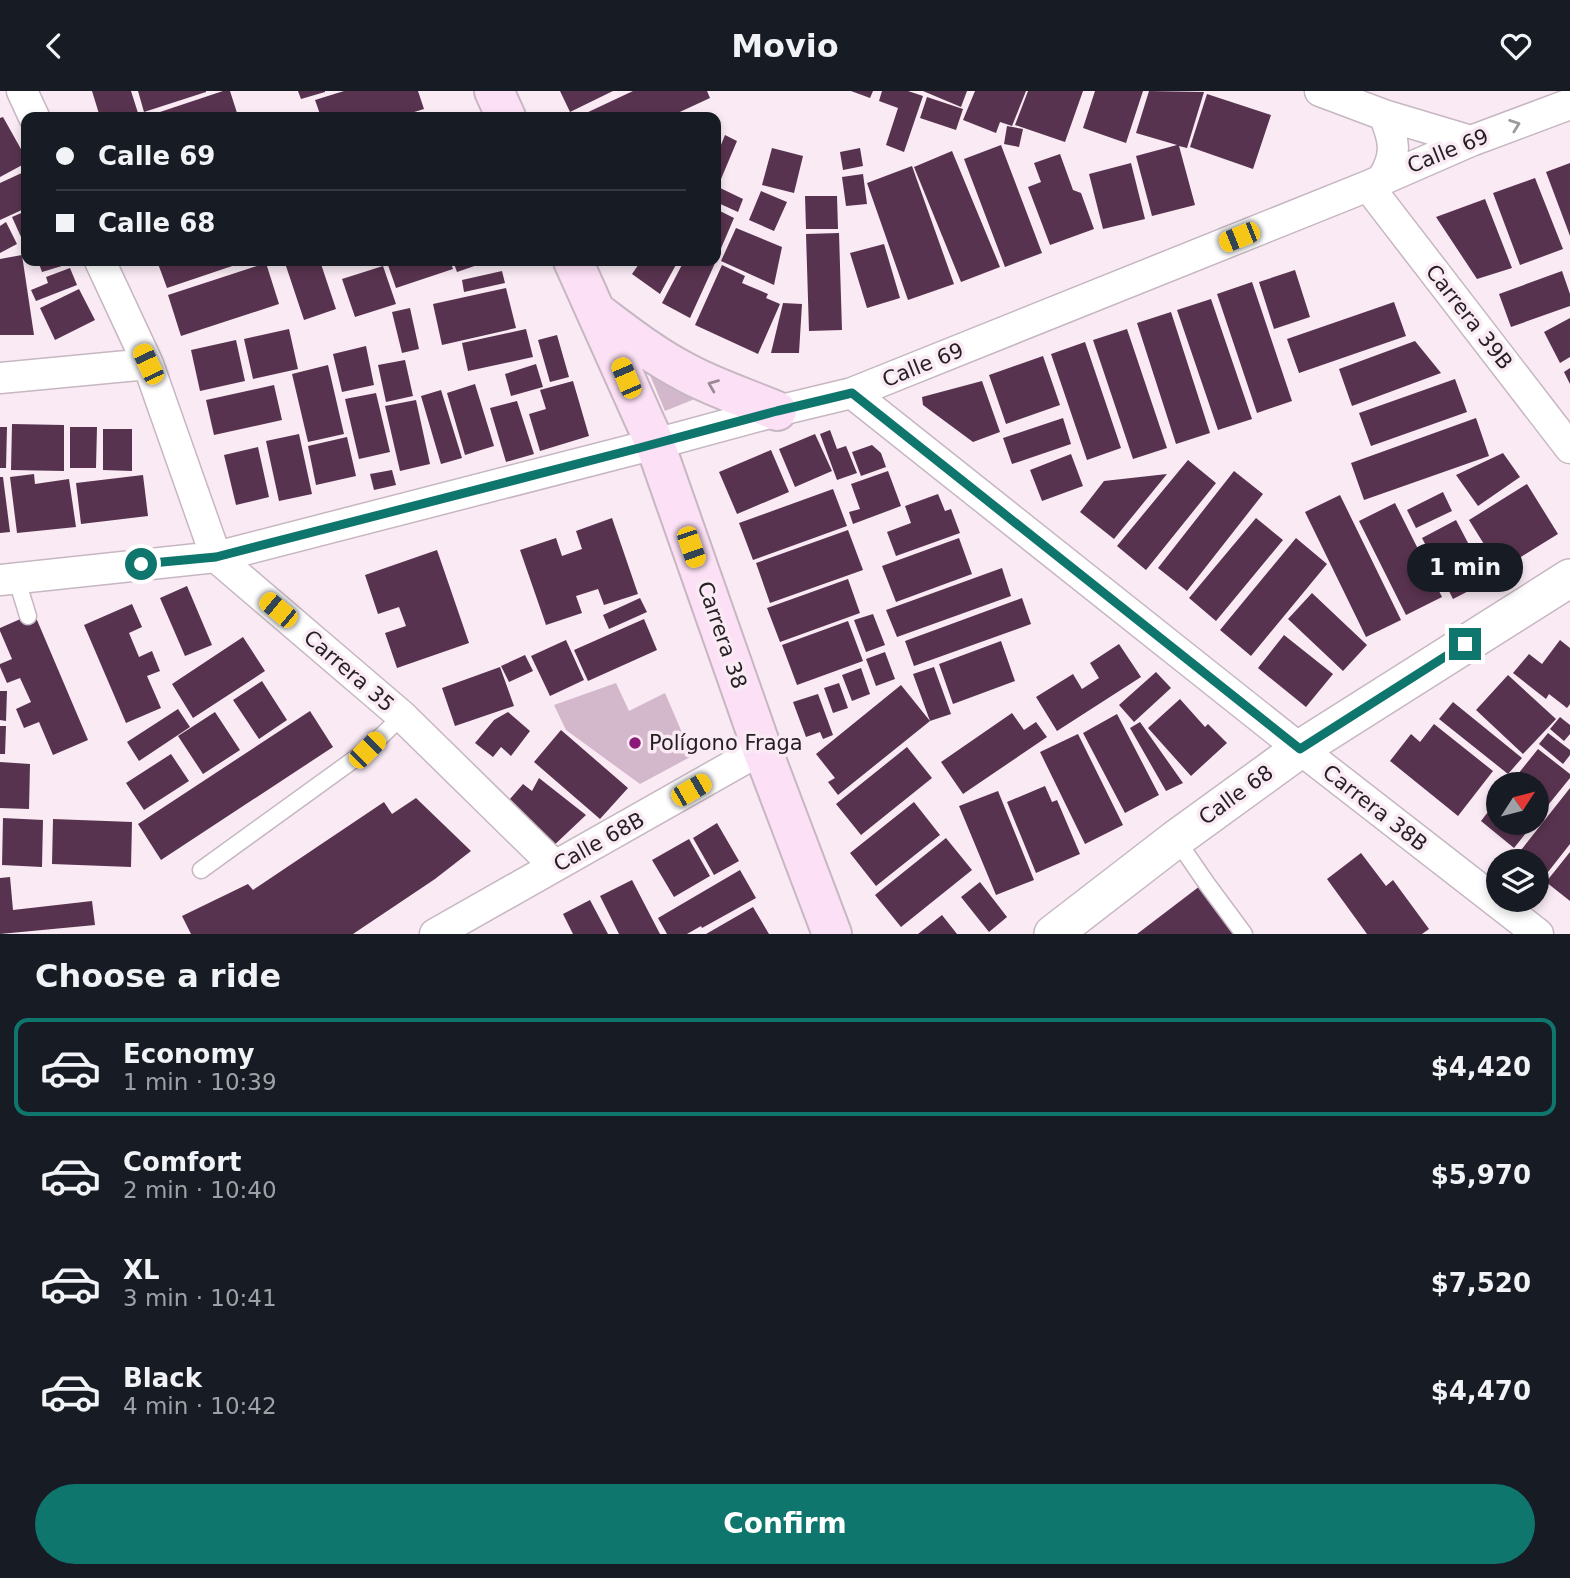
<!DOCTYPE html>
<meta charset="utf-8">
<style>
body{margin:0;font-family:"DejaVu Sans",sans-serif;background:#20242c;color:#f1f3f6;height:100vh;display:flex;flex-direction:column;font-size:26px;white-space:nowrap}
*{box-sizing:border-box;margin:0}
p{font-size:23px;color:#9ea1a6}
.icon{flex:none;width:38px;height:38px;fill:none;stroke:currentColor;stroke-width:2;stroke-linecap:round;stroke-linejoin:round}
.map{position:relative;height:843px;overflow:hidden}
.drawer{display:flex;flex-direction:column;background:#171b24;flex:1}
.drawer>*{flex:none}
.top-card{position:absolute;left:21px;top:21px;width:700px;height:154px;border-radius:14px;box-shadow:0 4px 10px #0003;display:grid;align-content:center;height:154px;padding:0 35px;background:#171b24}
.needle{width:46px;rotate:54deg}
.tools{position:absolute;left:1486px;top:681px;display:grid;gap:14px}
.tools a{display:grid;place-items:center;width:63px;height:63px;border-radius:50%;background:#171b24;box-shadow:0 4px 10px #0003;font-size:35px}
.end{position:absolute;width:32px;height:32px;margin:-16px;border:9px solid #0f766e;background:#fff;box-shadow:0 0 0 4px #fff}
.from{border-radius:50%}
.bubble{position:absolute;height:49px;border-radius:24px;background:#171b24;box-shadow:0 4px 10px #0003;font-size:23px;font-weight:600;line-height:49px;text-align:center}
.car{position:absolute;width:21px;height:42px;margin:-21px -10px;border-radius:9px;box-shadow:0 0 5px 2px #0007;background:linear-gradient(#f5c518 24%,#345 0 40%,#f5c518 0 76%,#345 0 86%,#f5c518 0)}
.top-card b{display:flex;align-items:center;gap:24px;height:66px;font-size:26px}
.top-card b+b{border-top:2px solid #363941}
.top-card i{width:18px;height:18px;background:#f1f3f6}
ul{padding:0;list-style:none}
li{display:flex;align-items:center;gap:21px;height:98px;margin:0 14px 10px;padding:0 21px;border:4px solid transparent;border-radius:14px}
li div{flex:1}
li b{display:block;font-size:26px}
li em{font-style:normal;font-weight:600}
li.selected{border-color:#0f766e}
li>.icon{width:63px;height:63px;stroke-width:1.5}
h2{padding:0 35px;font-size:32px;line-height:84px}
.button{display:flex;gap:14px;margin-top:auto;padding:14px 35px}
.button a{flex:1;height:80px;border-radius:42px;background:#0f766e;color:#fff;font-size:28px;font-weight:600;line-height:80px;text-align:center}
header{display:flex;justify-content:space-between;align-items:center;height:91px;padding:0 35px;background:#171b24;font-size:32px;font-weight:600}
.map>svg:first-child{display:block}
</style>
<header><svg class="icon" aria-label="back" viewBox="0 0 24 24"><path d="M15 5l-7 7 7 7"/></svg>Movio<svg class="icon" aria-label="heart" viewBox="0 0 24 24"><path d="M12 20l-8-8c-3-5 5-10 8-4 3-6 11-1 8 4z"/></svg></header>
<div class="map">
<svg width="1570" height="843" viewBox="0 0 1570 843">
<rect width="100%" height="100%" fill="#f9eaf4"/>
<path fill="#d3b7cb" d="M 642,265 L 712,301 L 665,320 Z
M 616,592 L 629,620 L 665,602 L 692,665 L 640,693 L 566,639 L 554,614 Z"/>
<path fill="#58334f" d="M 92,0 L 131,0 L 138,22 L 126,26 L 100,26 Z
M 138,0 L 206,0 L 206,1 L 144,21 Z
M 223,0 L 230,0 L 238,25 L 233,26 L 145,26 Z
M 298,0 L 325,0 L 325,1 L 301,8 Z
M 344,0 L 418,0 L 424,18 L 398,26 L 321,26 L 315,9 Z
M 560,0 L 613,0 L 570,21 Z
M 633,0 L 707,0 L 710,7 L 669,26 L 585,26 L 584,23 Z
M 851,0 L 873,0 L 870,7 Z
M 882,0 L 908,0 L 923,5 L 904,61 L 886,54 L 898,17 L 879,10 Z
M 923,0 L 967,0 L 961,16 Z
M 975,0 L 1026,0 L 1012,35 L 1000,31 L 996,42 L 963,29 Z
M 1028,0 L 1083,0 L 1065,51 L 1015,34 Z
M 1095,0 L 1143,0 L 1126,52 L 1083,37 Z
M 1149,0 L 1204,1 L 1187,57 L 1179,55 L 1195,114 L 1152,125 L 1136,65 L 1177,54 L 1136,42 Z
M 1207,3 L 1271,24 L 1253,78 L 1190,56 Z
M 927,6 L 963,18 L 956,39 L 920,27 Z
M 3,26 L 26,67 L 26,72 L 0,86 L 0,27 Z
M 1007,35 L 1023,38 L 1019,56 L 1004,53 Z
M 725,44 L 737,50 L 721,88 L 716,86 L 716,66 Z
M 1001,54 L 1042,162 L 1005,176 L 964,68 Z
M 772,57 L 803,65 L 794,102 L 762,94 Z
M 860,57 L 863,75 L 843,79 L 840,61 Z
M 952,60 L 1000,176 L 961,191 L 914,76 Z
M 1060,63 L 1073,99 L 1081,102 L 1094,138 L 1050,154 L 1028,96 L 1041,91 L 1034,72 Z
M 1131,72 L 1145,128 L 1103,138 L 1089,83 Z
M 1570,72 L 1570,145 L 1546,81 Z
M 912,75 L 954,193 L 908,209 L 867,92 Z
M 26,80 L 26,117 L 0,129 L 0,92 Z
M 863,83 L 867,113 L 846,115 L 842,86 Z
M 1535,87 L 1563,158 L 1520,174 L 1493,102 Z
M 716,95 L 743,108 L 738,121 L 716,111 Z
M 761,100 L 787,111 L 774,140 L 749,129 Z
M 805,105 L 837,105 L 838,138 L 806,138 Z
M 1485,108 L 1512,177 L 1477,188 L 1436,126 Z
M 716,118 L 734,127 L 716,169 Z
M 26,120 L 26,157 L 12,126 Z
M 6,131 L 17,153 L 0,162 L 0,135 Z
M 736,137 L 782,156 L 774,194 L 721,170 Z
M 839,142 L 842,239 L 809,240 L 806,143 Z
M 884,153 L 900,207 L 867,217 L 850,162 Z
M 22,164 L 34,244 L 0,244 L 0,168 Z
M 38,170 L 64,170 L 65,174 L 42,181 Z
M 157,170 L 247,170 L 167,197 Z
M 291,170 L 320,170 L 336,218 L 304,229 L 285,172 Z
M 401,170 L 450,170 L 453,178 L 396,197 L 388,174 Z
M 453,170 L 489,170 L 457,181 Z
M 641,170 L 678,170 L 660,203 L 632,183 Z
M 684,170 L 716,170 L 690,227 L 662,212 Z
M 266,172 L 279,213 L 181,245 L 168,204 Z
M 722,174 L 745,185 L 742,192 L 768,203 L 766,207 L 780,213 L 758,263 L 695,234 Z
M 383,175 L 396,213 L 355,226 L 342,188 Z
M 70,177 L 77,194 L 36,210 L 31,199 L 48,192 L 46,186 Z
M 1295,179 L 1310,226 L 1274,238 L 1259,191 Z
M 502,180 L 505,192 L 464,201 L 462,189 Z
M 1562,180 L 1570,203 L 1570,215 L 1511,236 L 1499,203 Z
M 1252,191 L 1292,310 L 1257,322 L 1217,203 Z
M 506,197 L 516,237 L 442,254 L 433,213 Z
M 79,198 L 95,229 L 55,249 L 40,217 Z
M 1211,208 L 1252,328 L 1218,339 L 1177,219 Z
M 1394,211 L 1406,245 L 1299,282 L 1287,248 Z
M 783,212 L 802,213 L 799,262 L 771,262 Z
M 410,217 L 419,258 L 402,262 L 392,221 Z
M 1171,221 L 1210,342 L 1176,353 L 1137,232 Z
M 1570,227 L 1570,266 L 1560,272 L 1544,241 Z
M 289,238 L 298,278 L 253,288 L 244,248 Z
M 526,238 L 533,266 L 468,280 L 462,252 Z
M 1127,238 L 1167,357 L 1133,368 L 1093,249 Z
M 557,244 L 569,286 L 550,291 L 538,249 Z
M 236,249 L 245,290 L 200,300 L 191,259 Z
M 1415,250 L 1441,282 L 1352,315 L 1339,278 Z
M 1085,251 L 1121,357 L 1087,369 L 1051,263 Z
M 366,255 L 374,294 L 342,301 L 333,263 Z
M 1043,265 L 1060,314 L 1006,333 L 989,284 Z
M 405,269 L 413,305 L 386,311 L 378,274 Z
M 536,273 L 543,296 L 511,305 L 505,283 Z
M 328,274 L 344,343 L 308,351 L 292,283 Z
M 1570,277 L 1570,293 L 1564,281 Z
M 1455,288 L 1467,321 L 1371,355 L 1359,322 Z
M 573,290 L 589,345 L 540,360 L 529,323 L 546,318 L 540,299 Z
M 982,290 L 1000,341 L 973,351 L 923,314 L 922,306 Z
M 475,293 L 494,355 L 465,364 L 447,302 Z
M 274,294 L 282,329 L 214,344 L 206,309 Z
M 441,299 L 462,367 L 441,373 L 421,305 Z
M 376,302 L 390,361 L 359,368 L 345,308 Z
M 416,309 L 430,373 L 400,380 L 385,315 Z
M 517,310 L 534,363 L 506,371 L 490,317 Z
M 1063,327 L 1071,353 L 1012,373 L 1003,347 Z
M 1476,327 L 1489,365 L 1364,409 L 1351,372 Z
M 12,333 L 64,334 L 64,380 L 11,379 Z
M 0,336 L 7,336 L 6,377 L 0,377 Z
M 70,336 L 97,336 L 96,377 L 70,377 Z
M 103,338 L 132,338 L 132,380 L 103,379 Z
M 830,339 L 837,358 L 846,355 L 857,382 L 837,389 L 820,343 Z
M 299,343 L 312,403 L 279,410 L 266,350 Z
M 815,343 L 832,380 L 795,396 L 779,358 Z
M 347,346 L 356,385 L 316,394 L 308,355 Z
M 872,354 L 881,362 L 886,376 L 861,385 L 852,361 Z
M 258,356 L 269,406 L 236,414 L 224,364 Z
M 771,359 L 789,401 L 737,423 L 719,381 Z
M 1503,362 L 1520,386 L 1478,415 L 1456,384 Z
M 1071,363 L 1083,395 L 1042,410 L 1030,379 Z
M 1188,369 L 1216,392 L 1146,479 L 1117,455 Z
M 392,379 L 396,394 L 374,399 L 370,383 Z
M 888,380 L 901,415 L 853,433 L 849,421 L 860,418 L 851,393 Z
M 1234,380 L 1263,403 L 1187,500 L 1158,477 Z
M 34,383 L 35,393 L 69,388 L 76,436 L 17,442 L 10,386 Z
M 1167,383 L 1114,448 L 1080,421 L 1104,390 Z
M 143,384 L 148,425 L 81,433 L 76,392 Z
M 0,386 L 3,386 L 10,441 L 0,442 Z
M 1527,393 L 1558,443 L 1500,479 L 1469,429 Z
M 833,398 L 847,435 L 753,469 L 739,432 Z
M 1443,401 L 1452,420 L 1416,437 L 1407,419 Z
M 938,403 L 945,420 L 951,418 L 960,442 L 896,465 L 887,441 L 911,432 L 905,415 Z
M 1340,404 L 1401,529 L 1366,546 L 1305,421 Z
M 1395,412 L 1442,506 L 1406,524 L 1359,430 Z
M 612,427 L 638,503 L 604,514 L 598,498 L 576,505 L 582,522 L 546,534 L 520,459 L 556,447 L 562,465 L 582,458 L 576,440 Z
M 1256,427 L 1283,449 L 1216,530 L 1189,507 Z
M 1456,429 L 1488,490 L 1453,508 L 1422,447 Z
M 848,439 L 863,479 L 770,512 L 756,472 Z
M 959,447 L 972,483 L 896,511 L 882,475 Z
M 1296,447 L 1327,473 L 1251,565 L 1220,539 Z
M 437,459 L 469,552 L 397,577 L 385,542 L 406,535 L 399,516 L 378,523 L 365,484 Z
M 1002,477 L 1011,505 L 897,546 L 886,519 Z
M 848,488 L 860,522 L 780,551 L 767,517 Z
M 187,495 L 212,554 L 185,565 L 160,507 Z
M 1312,502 L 1367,554 L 1343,580 L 1288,528 Z
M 640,507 L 647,521 L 609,538 L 603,524 Z
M 1022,507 L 1031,533 L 914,575 L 905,550 Z
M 132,513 L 142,536 L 129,542 L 139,566 L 152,560 L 160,580 L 147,585 L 161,617 L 126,632 L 84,534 Z
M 34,522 L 88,649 L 53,664 L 39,631 L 24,637 L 16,618 L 31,611 L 20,587 L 7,592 L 0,576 L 0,573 L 12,568 L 0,540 L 0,537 Z
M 873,523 L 885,554 L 866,561 L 854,529 Z
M 644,528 L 657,559 L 588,590 L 574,559 Z
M 848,530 L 863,570 L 797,594 L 782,554 Z
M 1284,544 L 1333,583 L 1306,616 L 1258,577 Z
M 243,546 L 265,580 L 193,627 L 172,593 Z
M 566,549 L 584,589 L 550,605 L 531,565 Z
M 1560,549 L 1570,557 L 1570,613 L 1567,617 L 1549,603 L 1546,608 L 1513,582 L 1529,563 L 1542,573 Z
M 1001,550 L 1015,590 L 953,613 L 939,573 Z
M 1119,553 L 1141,586 L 1057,640 L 1036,606 L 1073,583 L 1082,598 L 1099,587 L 1090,572 Z
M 885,561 L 895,588 L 876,595 L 866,568 Z
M 525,564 L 533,580 L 509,591 L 501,575 Z
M 500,576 L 514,615 L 455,635 L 442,597 Z
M 934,576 L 951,623 L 930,630 L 913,583 Z
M 861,577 L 870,603 L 852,610 L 842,584 Z
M 1156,581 L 1171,597 L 1134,631 L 1119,614 Z
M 1508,584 L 1556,628 L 1523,663 L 1476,619 Z
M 262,590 L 287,629 L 259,648 L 233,609 Z
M 839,592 L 848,617 L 833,622 L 824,597 Z
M 901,594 L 930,630 L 838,704 L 828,691 L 835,687 L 816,663 Z
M 0,600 L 7,600 L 6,630 L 0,629 Z
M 818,603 L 833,644 L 823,648 L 820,641 L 806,646 L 793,611 Z
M 1180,608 L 1205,636 L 1208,633 L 1227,652 L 1191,685 L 1148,637 Z
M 1453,611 L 1522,667 L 1508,683 L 1439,628 Z
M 178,618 L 190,636 L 139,670 L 127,651 Z
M 310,620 L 333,656 L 161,769 L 138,733 Z
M 215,621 L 240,659 L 203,683 L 178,645 Z
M 508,621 L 530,640 L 511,665 L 501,656 L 493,666 L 475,652 L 494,629 Z
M 1012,622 L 1024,639 L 1036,631 L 1047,646 L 963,703 L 941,671 Z
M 1117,623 L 1159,704 L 1125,722 L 1083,642 Z
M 1560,626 L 1570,634 L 1570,643 L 1564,650 L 1550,638 Z
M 1140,631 L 1183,692 L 1166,700 L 1130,637 Z
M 1434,633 L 1493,680 L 1458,725 L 1390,670 L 1411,643 L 1420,651 Z
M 0,635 L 6,635 L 5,663 L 0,663 Z
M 561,639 L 628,697 L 600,728 L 534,671 Z
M 1548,642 L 1570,659 L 1570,664 L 1563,673 L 1539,653 Z
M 1078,643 L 1123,734 L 1085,753 L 1040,661 Z
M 907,656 L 932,687 L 861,744 L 836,713 Z
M 1538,658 L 1570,683 L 1570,687 L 1536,729 L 1536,693 L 1510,693 Z
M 171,663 L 189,690 L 144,719 L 126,692 Z
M 0,671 L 30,673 L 29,718 L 0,717 Z
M 539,687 L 586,724 L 549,759 L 504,715 L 523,693 L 532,700 Z
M 1045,695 L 1052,711 L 1057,709 L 1080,763 L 1036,782 L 1007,711 Z
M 1570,697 L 1570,753 L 1541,790 L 1536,786 L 1536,770 L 1517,770 L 1514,768 Z
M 998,700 L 1034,789 L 996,804 L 959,715 Z
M 416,707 L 471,760 L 435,788 L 353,843 L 191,843 L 182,825 L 248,793 L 253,799 L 384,711 L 392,723 Z
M 1498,708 L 1498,732 L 1534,732 L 1514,757 L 1481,730 Z
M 914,711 L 940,744 L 876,795 L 850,762 Z
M 3,727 L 43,729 L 42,776 L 2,774 Z
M 53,728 L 132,731 L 131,776 L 52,773 Z
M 717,732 L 739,770 L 714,784 L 693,747 Z
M 946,747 L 972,779 L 901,836 L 875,804 Z
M 689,748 L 710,785 L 674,806 L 652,769 Z
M 1570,761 L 1570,810 L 1546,791 Z
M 1361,762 L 1386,795 L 1393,789 L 1429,838 L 1422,843 L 1367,843 L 1327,788 Z
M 740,779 L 756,807 L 702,837 L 701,835 L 687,843 L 667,843 L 658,827 Z
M 10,786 L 13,819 L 92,810 L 95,834 L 0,843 L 0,787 Z
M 632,789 L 660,843 L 619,843 L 600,805 Z
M 980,791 L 1007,826 L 989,841 L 961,806 Z
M 1200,795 L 1236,843 L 1137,843 Z
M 590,809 L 608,843 L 573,843 L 563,823 Z
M 753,816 L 769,843 L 706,843 Z
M 942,824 L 957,843 L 918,843 Z"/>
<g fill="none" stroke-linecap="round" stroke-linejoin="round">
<g stroke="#c6b7c2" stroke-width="19">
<path id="service" d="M 16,486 L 28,525
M 1176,748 L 1207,793 L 1244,843
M 201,779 L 367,659 L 402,625"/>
</g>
<g stroke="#c6b7c2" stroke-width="33">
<path id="minor" d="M 22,0 L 34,26
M 1320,0 L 1384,24 L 1471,50
M 1383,87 C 1398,63 1394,48 1384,24
M 1368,95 L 1570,357
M 100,170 L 148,273 L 216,466 L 402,625 L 555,775
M 0,287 L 148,273
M 852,302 L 1300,658 L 1538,843
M 0,489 L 216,466 L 655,353 L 777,320 L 852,302 L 1368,95 L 1471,50 L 1570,13
M 435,843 L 762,658"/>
</g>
<g stroke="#c6b7c2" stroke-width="40">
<path id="tertiary" d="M 1053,843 L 1176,748 L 1300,658 L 1570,487"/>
</g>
<g stroke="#c6b7c2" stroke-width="42">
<path id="secondary" d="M 494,0 L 506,26
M 573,170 L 655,353 L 762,658 L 832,843
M 598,222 C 626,243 654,265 685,281 C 714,297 746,307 777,320"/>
</g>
<use href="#service" stroke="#fff" stroke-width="16"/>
<use href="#minor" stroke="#fff" stroke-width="30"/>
<use href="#tertiary" stroke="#fff" stroke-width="37"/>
<use href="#secondary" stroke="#fce0f5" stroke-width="38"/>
</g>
<defs><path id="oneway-chevron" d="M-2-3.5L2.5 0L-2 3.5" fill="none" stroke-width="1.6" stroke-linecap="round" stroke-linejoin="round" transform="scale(1.75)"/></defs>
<use stroke="#9d9a9c" href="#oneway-chevron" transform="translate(1515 34) rotate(-20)"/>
<use stroke="#9b8996" href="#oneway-chevron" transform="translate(713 294) rotate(-158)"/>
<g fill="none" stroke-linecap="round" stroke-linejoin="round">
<path stroke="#0f766e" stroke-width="9" d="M 141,473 L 216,466 L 639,357 L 777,320 L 852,302 L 1300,658 L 1465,553"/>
</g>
<circle fill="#8d1979" stroke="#f9eaf4" stroke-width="2.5" cx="635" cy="652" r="7"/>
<g text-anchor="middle" stroke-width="7" stroke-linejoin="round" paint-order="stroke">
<g font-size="21" fill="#251f23" stroke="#f9eaf4">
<text transform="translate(1448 60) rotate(-22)" y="7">Calle 69</text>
<text transform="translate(1469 226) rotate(52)" y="7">Carrera 39B</text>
<text transform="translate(923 274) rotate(-22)" y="7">Calle 69</text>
<text transform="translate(722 544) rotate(71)" y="7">Carrera 38</text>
<text transform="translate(349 580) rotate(41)" y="7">Carrera 35</text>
<text transform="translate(1236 704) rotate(-36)" y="7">Calle 68</text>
<text transform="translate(1375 717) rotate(38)" y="7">Carrera 38B</text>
<text transform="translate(599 751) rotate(-29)" y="7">Calle 68B</text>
</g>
<g font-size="21" fill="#251f23" stroke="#f9eaf4" text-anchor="start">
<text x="649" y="659">Polígono Fraga</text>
</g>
</g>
</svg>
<div class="tools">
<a><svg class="needle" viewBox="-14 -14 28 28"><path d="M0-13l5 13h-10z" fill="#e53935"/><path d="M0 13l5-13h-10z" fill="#9ea1a6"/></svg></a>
<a><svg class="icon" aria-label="layers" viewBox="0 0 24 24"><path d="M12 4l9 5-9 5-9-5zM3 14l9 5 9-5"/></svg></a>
</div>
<i class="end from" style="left:141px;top:473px"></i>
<i class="end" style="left:1465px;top:553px"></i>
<div class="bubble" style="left:1407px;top:452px;width:116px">1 min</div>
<i class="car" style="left:1239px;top:146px;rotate:248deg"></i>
<i class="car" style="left:148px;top:273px;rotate:335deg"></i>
<i class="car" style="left:626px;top:287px;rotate:337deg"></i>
<i class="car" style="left:691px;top:456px;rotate:161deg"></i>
<i class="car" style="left:278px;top:519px;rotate:310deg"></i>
<i class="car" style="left:367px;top:659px;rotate:45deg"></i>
<i class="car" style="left:691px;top:699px;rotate:60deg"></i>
<div class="top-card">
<b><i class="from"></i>Calle 69</b>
<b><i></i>Calle 68</b>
</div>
</div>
<section class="drawer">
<h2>Choose a ride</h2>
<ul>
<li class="selected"><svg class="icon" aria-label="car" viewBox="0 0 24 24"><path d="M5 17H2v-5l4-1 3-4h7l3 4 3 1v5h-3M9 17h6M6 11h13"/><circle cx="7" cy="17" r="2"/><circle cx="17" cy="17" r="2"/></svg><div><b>Economy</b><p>1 min · 10:39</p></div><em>$4,420</em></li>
<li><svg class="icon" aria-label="car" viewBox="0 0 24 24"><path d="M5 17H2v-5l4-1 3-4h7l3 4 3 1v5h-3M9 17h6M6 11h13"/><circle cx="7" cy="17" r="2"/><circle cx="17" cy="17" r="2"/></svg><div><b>Comfort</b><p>2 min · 10:40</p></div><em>$5,970</em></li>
<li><svg class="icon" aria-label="car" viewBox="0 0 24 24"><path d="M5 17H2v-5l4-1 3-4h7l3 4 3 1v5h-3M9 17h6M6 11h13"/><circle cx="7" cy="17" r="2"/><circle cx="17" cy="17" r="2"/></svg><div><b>XL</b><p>3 min · 10:41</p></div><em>$7,520</em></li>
<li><svg class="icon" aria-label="car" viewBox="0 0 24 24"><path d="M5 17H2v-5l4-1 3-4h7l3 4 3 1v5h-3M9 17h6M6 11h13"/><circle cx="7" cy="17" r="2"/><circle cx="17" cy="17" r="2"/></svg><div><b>Black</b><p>4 min · 10:42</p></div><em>$4,470</em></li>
</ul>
<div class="button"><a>Confirm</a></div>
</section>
